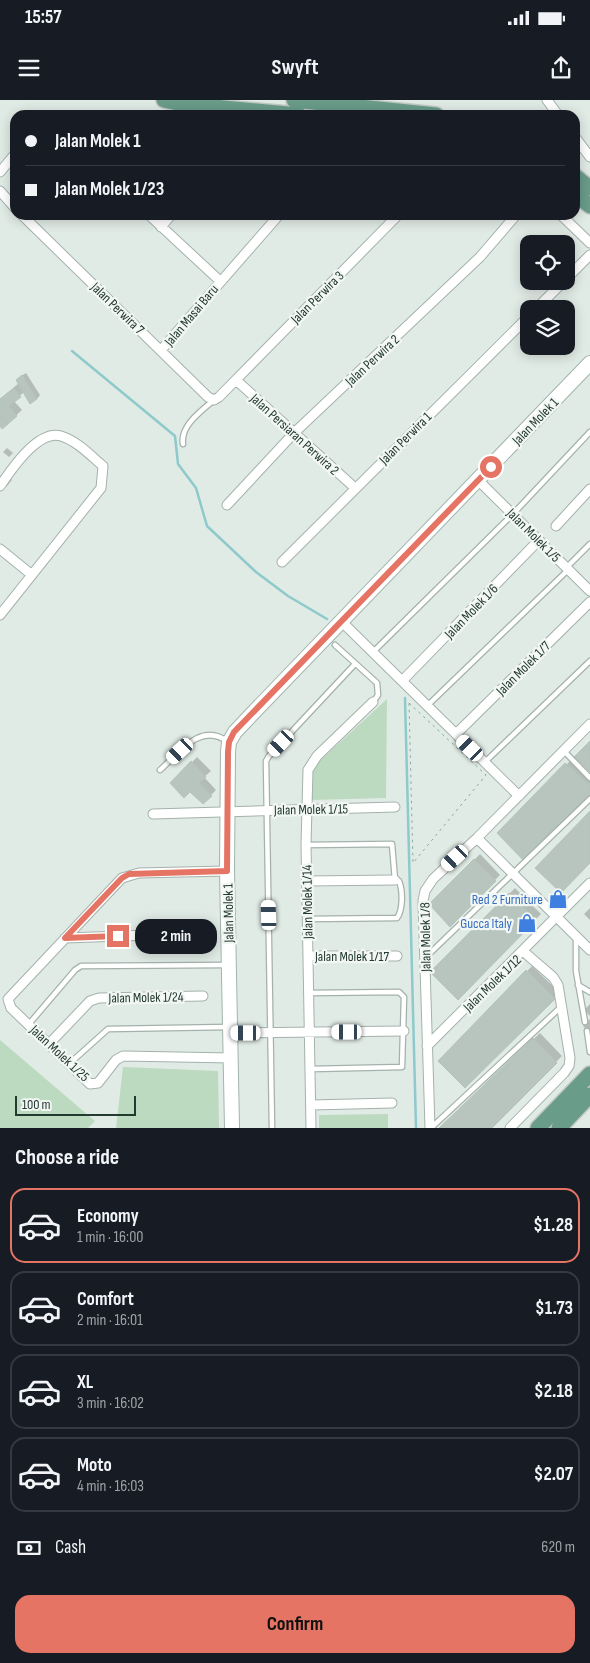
<!DOCTYPE html>
<meta charset="utf-8">
<style>
body{margin:0;font-family:"Sofia Sans Condensed",sans-serif;background:#20242c;color:#f1f3f6;height:100vh;display:flex;flex-direction:column;font-size:19px;white-space:nowrap}
*{box-sizing:border-box;margin:0}
p{font-size:16px;color:#9ea1a6}
.icon{flex:none;width:28px;height:28px;fill:none;stroke:currentColor;stroke-width:2;stroke-linecap:round;stroke-linejoin:round}
.map{position:relative;height:1028px;overflow:hidden}
.side{display:flex;flex-direction:column;background:#171b24;flex:1}
.side>*{flex:none}
.top-card{position:absolute;left:10px;top:10px;width:570px;height:110px;border-radius:15px;box-shadow:0 2px 12px #0003;display:grid;align-content:center;height:110px;padding:0 15px;background:#171b24}
.buttons{position:absolute;left:520px;top:135px;display:grid;gap:10px}
.buttons a{display:grid;place-items:center;width:55px;height:55px;border-radius:10px;background:#171b24;box-shadow:0 2px 12px #0003;font-size:25px}
.scale{position:absolute;left:15px;bottom:12px;width:121px;box-sizing:border-box;padding-left:5px;border:2px solid #233a31;border-top:0;font-size:14px;line-height:18px;white-space:nowrap;color:#233a31;-webkit-text-stroke:4px #f2f7f4;paint-order:stroke}
.end{position:absolute;width:22px;height:22px;margin:-11px;border:6px solid #e67464;background:#fff;box-shadow:0 0 0 2px #fff}
.from{border-radius:50%}
.bubble{position:absolute;height:35px;border-radius:15px;background:#171b24;box-shadow:0 2px 12px #0003;font-size:16px;font-weight:700;line-height:35px;text-align:center}
.car{position:absolute;width:15px;height:30px;margin:-15px -8px;border-radius:6px;box-shadow:0 0 4px 1px #0007;background:linear-gradient(#fff 24%,#345 0 40%,#fff 0 76%,#345 0 86%,#fff 0)}
.top-card b{display:flex;align-items:center;gap:18px;height:48px;font-size:19px}
.top-card b+b{border-top:1px solid #363941}
.top-card i{width:12px;height:12px;background:#f1f3f6}
ul{padding:0;list-style:none}
li{display:flex;align-items:center;gap:15px;height:75px;margin:0 10px 8px;padding:0 5px;border:2px solid #363941;border-radius:15px}
li div{flex:1}
li b{display:block;font-size:19px}
li em{font-style:normal;font-weight:700}
li.selected{border-color:#e67464}
li>.icon{width:45px;height:45px;stroke-width:1.5}
h2{padding:0 15px;font-size:22px;line-height:60px}
.pay{display:flex;align-items:center;gap:12px;height:55px;padding:0 15px;font-size:19px}
.pay p{margin-inline-start:auto}
.action{display:flex;gap:10px;margin-top:auto;padding:10px 15px}
.action a{flex:1;height:58px;border-radius:15px;background:#e67464;color:#111;font-size:20px;font-weight:700;line-height:58px;text-align:center}
.status{display:flex;justify-content:space-between;align-items:center;height:35px;padding:0 25px;background:#171b24;direction:ltr}
.status svg{height:14px;fill:currentColor}
header{display:flex;justify-content:space-between;align-items:center;height:65px;padding:0 15px;background:#171b24;font-size:22px;font-weight:700}
.map>svg:first-child{display:block}
</style>
<div class="status"><b>15:57</b><svg viewBox="0 0 49 12"><path d="M0 12V9h3v3zM5 12V6h3v6zM10 12V3h3v9zM15 12V0h3v12zM26 1h20v11H26zM47 4h2v5h-2z"/></svg></div>
<header><svg class="icon" aria-label="menu" viewBox="0 0 24 24"><path d="M4 6h16M4 12h16M4 18h16"/></svg>Swyft<svg class="icon" aria-label="share" viewBox="0 0 24 24"><path d="M12 15V3M7 8l5-5 5 5M5 13v7h14v-7"/></svg></header>
<div class="map">
<svg width="590" height="1028" viewBox="0 0 590 1028">
<rect width="100%" height="100%" fill="#e1ebe5"/>
<path fill="#bcdac0" d="M 387,599 L 386,698 L 312,700 L 312,668 Z
M 0,940 L 95,1021 L 88,1028 L 0,1028 Z
M 123,967 L 218,971 L 219,1028 L 116,1028 Z
M 388,1014 L 388,1028 L 319,1028 L 319,1015 Z"/>
<path fill="#0003" d="M 26,273 L 40,295 L 37,299 L 24,292 L 14,301 L 22,310 L 3,327 L 0,324 L 0,299 L 19,283 L 21,276 Z
M 7,348 L 13,353 L 9,357 L 3,352 Z
M 9,378 L 12,380 L 7,386 L 4,384 Z
M 197,657 L 211,671 L 204,677 L 216,690 L 203,703 L 190,690 L 172,683 Z
M 572,659 L 590,675 L 590,694 L 499,733 Z
M 480,754 L 500,775 L 450,826 L 430,804 Z
M 515,788 L 541,814 L 458,898 L 432,872 Z
M 590,808 L 590,820 L 584,814 Z
M 532,866 L 559,892 L 464,986 L 439,961 Z
M 590,904 L 590,916 L 584,910 Z
M 590,919 L 590,933 L 583,926 Z
M 540,933 L 562,956 L 490,1028 L 441,1028 Z"/>
<g fill="none" stroke-linecap="round" stroke-linejoin="round">
<path stroke="#8ec9cb" stroke-width="2.5" d="M 72,251 L 175,336 L 178,364 L 196,388 L 207,426 L 256,472 L 288,496 L 327,519
M 405,598 L 416,1028"/>
</g>
<path fill="#b7c5be" stroke="#b4c4bb" d="M 22,275 L 37,299 L 30,304 L 16,280 Z
M 14,288 L 21,297 L 9,306 L 17,316 L 8,324 L 0,314 L 0,299 Z
M 0,314 L 8,324 L 2,329 L 0,326 Z
M 590,641 L 590,672 L 574,657 Z
M 191,661 L 206,677 L 199,683 L 212,696 L 203,704 L 190,692 L 184,698 L 170,683 Z
M 565,663 L 590,685 L 590,696 L 525,762 L 497,733 Z
M 590,711 L 590,763 L 561,793 L 535,768 Z
M 474,759 L 496,781 L 450,827 L 429,804 Z
M 509,793 L 536,820 L 458,900 L 430,872 Z
M 526,870 L 555,899 L 465,988 L 438,961 Z
M 533,938 L 557,963 L 492,1028 L 439,1028 Z"/>
<g fill="none" stroke-linecap="round" stroke-linejoin="round">
<g stroke="#a4b2ab" stroke-width="7">
<path id="lane" d="M 183,344 C 180,326 201,311 214,300
M 567,467 L 590,444
M 335,545 L 377,583 L 378,595 L 373,602
M 373,552 L 513,414 L 590,332
M 427,606 L 569,469
M 564,651 L 590,678
M 485,662 L 590,561
M 160,670 C 179,653 201,621 228,642
M 306,745 L 392,744 L 395,780 L 399,781 C 403,791 403,810 397,818 L 308,819
M 576,838 L 576,871 L 585,922
M 425,858 L 590,699
M 578,885 L 590,892
M 309,893 L 399,892 L 404,897 L 402,967 L 311,969
M 29,924 L 75,870 L 81,866 L 226,865
M 587,931 L 590,952
M 69,964 L 108,929 L 229,927
M 272,1028 L 266,661 L 269,656 L 355,564
M 431,1028 L 562,906"/>
</g>
<g stroke="#a4b2ab" stroke-width="11">
<path id="street" d="M 547,0 L 558,15
M 575,37 L 590,57
M 0,72 L 15,54
M 0,91 L 15,108
M 22,115 L 208,297 L 214,300 L 219,297 L 398,115
M 149,115 L 220,181
M 561,115 L 590,143
M 161,127 L 171,115
M 566,179 L 590,155
M 536,209 L 564,181
M 162,249 L 279,115
M 236,280 L 355,388
M 478,380 L 590,491
M 0,386 C 11,370 38,329 61,336 C 77,341 90,355 103,366 L 101,388 L 0,515
M 227,405 L 294,333 L 480,157 L 516,115
M 556,426 L 590,389
M 0,449 L 32,475
M 282,462 L 529,216
M 341,521 L 519,696
M 402,581 L 539,440
M 456,634 L 590,502
M 153,714 L 395,707
M 477,738 L 590,850
M 227,771 L 139,773 L 122,778 L 8,899 L 11,908 L 90,984 L 98,983 L 116,960 L 123,956 L 232,958
M 307,781 L 395,780
M 65,838 L 207,833
M 308,856 L 397,856
M 231,933 L 404,931
M 49,944 L 90,901 L 99,898 L 203,896
M 427,946 L 590,783
M 311,1005 L 392,1003
M 311,1028 L 306,745 L 308,670 L 317,656 L 373,602
M 430,1028 L 423,801 L 425,791 L 433,779 L 477,738 L 590,624
M 510,1028 L 564,973 L 569,966 L 570,958 L 558,885 L 553,877 L 524,852"/>
</g>
<g stroke="#a1b5ac" stroke-width="16">
<path id="secondary" d="M 232,1028 L 227,771 L 228,652 L 229,642 L 235,632 L 252,614 L 590,263"/>
</g>
<g stroke="#c1c8c5" stroke-width="18">
<path id="primary" d="M 164,0 L 182,4 L 299,15
M 294,0 L 436,15
M 575,76 L 590,88
M 575,94 L 590,106
M 538,1028 L 590,974
M 559,1028 L 590,995"/>
</g>
<path stroke="#84ac9a" stroke-width="1" stroke-dasharray="2.5 4" stroke-linecap="butt" d="M 409,603 L 486,675 L 413,763 Z"/>
<use href="#lane" stroke="#fff" stroke-width="4.5"/>
<use href="#street" stroke="#fff" stroke-width="9"/>
<use href="#secondary" stroke="#fff" stroke-width="14"/>
<use href="#primary" stroke="#699c89" stroke-width="15"/>
</g>
<g fill="none" stroke-linecap="round" stroke-linejoin="round">
<path stroke="#e67464" stroke-width="6" d="M 118,836 L 65,838 L 122,778 L 129,774 L 227,771 L 228,652 L 229,642 L 234,632 L 491,367"/>
</g>
<defs>
<g id="shop-bare" transform="scale(1.5)"><path d="M-5-2.5h2.3a2.7 3.5 0 0 1 5.4 0H5L5.5 6h-11ZM-1.5-2.5h3a1.5 2.3 0 0 0-3 0Z" fill="#3f7fe0" stroke="#f2f7f4" stroke-width="2.5" paint-order="stroke"/></g>
</defs>
<g fill-rule="evenodd">
<use href="#shop-bare" x="558" y="799"/>
<use href="#shop-bare" x="527" y="823"/>
</g>
<g text-anchor="middle" stroke-width="4.5" stroke-linejoin="round" paint-order="stroke">
<g font-size="14" fill="#233a31" stroke="#f2f7f4">
<text transform="translate(317 197) rotate(-45)" y="5">Jalan Perwira 3</text>
<text transform="translate(118 208) rotate(44)" y="5">Jalan Perwira 7</text>
<text transform="translate(191 215) rotate(-50)" y="5">Jalan Masai Baru</text>
<text transform="translate(372 260) rotate(-43)" y="5">Jalan Perwira 2</text>
<text transform="translate(535 321) rotate(-46)" y="5">Jalan Molek 1</text>
<text transform="translate(295 334) rotate(42)" y="5">Jalan Persiaran Perwira 2</text>
<text transform="translate(405 338) rotate(-45)" y="5">Jalan Perwira 1</text>
<text transform="translate(534 435) rotate(45)" y="5">Jalan Molek 1/5</text>
<text transform="translate(471 511) rotate(-46)" y="5">Jalan Molek 1/6</text>
<text transform="translate(523 568) rotate(-45)" y="5">Jalan Molek 1/7</text>
<text transform="translate(311 709) rotate(-1)" y="5">Jalan Molek 1/15</text>
<text transform="translate(307 802) rotate(-91)" y="5">Jalan Molek 1/14</text>
<text transform="translate(228 813) rotate(-91)" y="5">Jalan Molek 1</text>
<text transform="translate(425 837) rotate(-91)" y="5">Jalan Molek 1/8</text>
<text x="352" y="861">Jalan Molek 1/17</text>
<text transform="translate(492 883) rotate(-44)" y="5">Jalan Molek 1/12</text>
<text transform="translate(146 897) rotate(-1)" y="5">Jalan Molek 1/24</text>
<text transform="translate(60 953) rotate(43)" y="5">Jalan Molek 1/25</text>
</g>
<g font-size="14" fill="#366cbe" stroke="#f2f7f4" text-anchor="end">
<text x="543" y="804">Red 2 Furniture</text>
<text x="512" y="828">Gucca Italy</text>
</g>
</g>
</svg>
<div class="buttons">
<a><svg class="icon" aria-label="locate" viewBox="0 0 24 24"><circle cx="12" cy="12" r="6"/><path d="M12 2v4M12 18v4M2 12h4M18 12h4"/></svg></a>
<a><svg class="icon" aria-label="layers" viewBox="0 0 24 24"><path d="M12 4l9 5-9 5-9-5zM3 14l9 5 9-5"/></svg></a>
</div>
<div class="scale">100 m</div>
<i class="end from" style="left:491px;top:367px"></i>
<i class="end" style="left:118px;top:836px"></i>
<div class="bubble" style="left:135px;top:819px;width:82px">2 min</div>
<i class="car" style="left:281px;top:643px;rotate:223deg"></i>
<i class="car" style="left:470px;top:648px;rotate:314deg"></i>
<i class="car" style="left:180px;top:651px;rotate:227deg"></i>
<i class="car" style="left:455px;top:758px;rotate:227deg"></i>
<i class="car" style="left:269px;top:815px;rotate:358deg"></i>
<i class="car" style="left:347px;top:932px;rotate:270deg"></i>
<i class="car" style="left:246px;top:933px;rotate:270deg"></i>
<div class="top-card">
<b><i class="from"></i>Jalan Molek 1</b>
<b><i></i>Jalan Molek 1/23</b>
</div>
</div>
<section class="side">
<h2>Choose a ride</h2>
<ul>
<li class="selected"><svg class="icon" aria-label="car" viewBox="0 0 24 24"><path d="M5 17H2v-5l4-1 3-4h7l3 4 3 1v5h-3M9 17h6M6 11h13"/><circle cx="7" cy="17" r="2"/><circle cx="17" cy="17" r="2"/></svg><div><b>Economy</b><p>1 min · 16:00</p></div><em>$1.28</em></li>
<li><svg class="icon" aria-label="car" viewBox="0 0 24 24"><path d="M5 17H2v-5l4-1 3-4h7l3 4 3 1v5h-3M9 17h6M6 11h13"/><circle cx="7" cy="17" r="2"/><circle cx="17" cy="17" r="2"/></svg><div><b>Comfort</b><p>2 min · 16:01</p></div><em>$1.73</em></li>
<li><svg class="icon" aria-label="car" viewBox="0 0 24 24"><path d="M5 17H2v-5l4-1 3-4h7l3 4 3 1v5h-3M9 17h6M6 11h13"/><circle cx="7" cy="17" r="2"/><circle cx="17" cy="17" r="2"/></svg><div><b>XL</b><p>3 min · 16:02</p></div><em>$2.18</em></li>
<li><svg class="icon" aria-label="car" viewBox="0 0 24 24"><path d="M5 17H2v-5l4-1 3-4h7l3 4 3 1v5h-3M9 17h6M6 11h13"/><circle cx="7" cy="17" r="2"/><circle cx="17" cy="17" r="2"/></svg><div><b>Moto</b><p>4 min · 16:03</p></div><em>$2.07</em></li>
</ul>
<div class="pay"><svg class="icon" aria-label="cash" viewBox="0 0 24 24"><path d="M3 7h18v10H3z"/><circle cx="12" cy="12" r="2"/></svg>Cash<p>620 m</p></div>
<div class="action"><a>Confirm</a></div>
</section>
